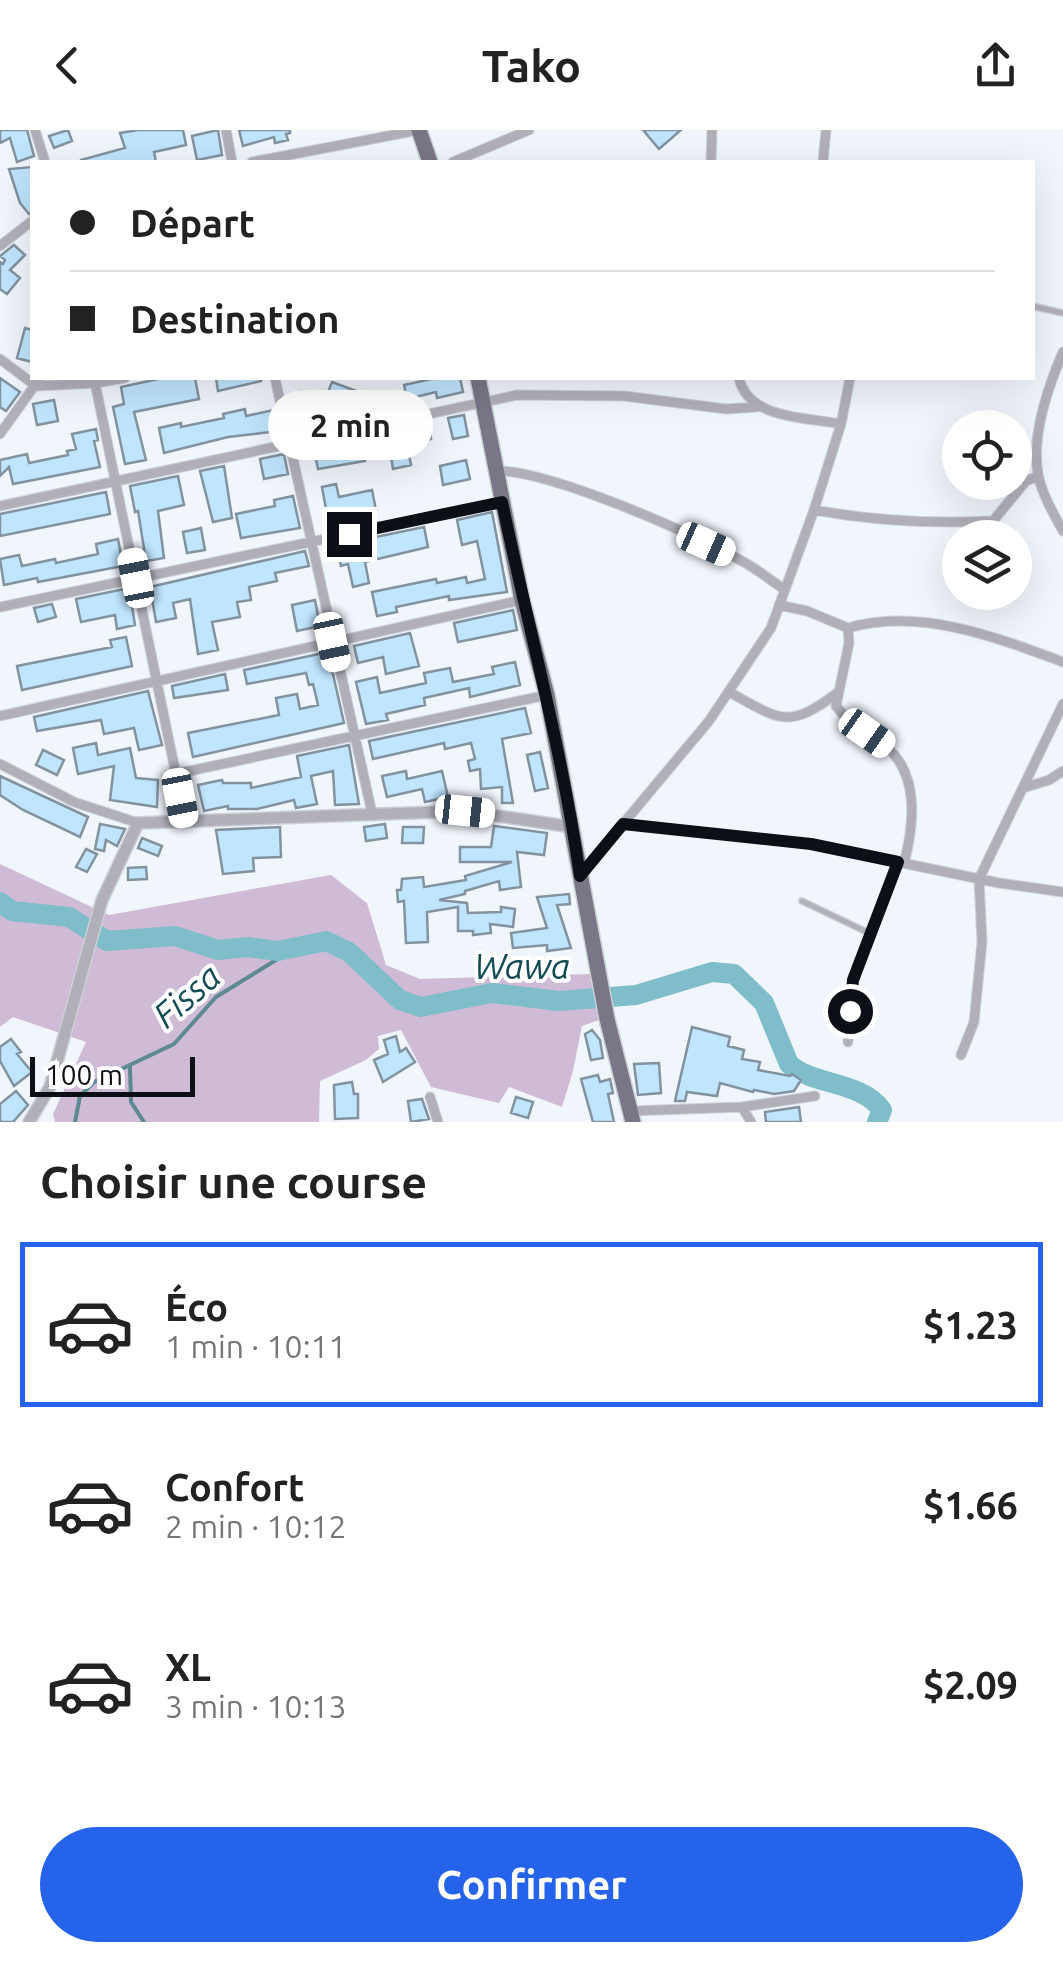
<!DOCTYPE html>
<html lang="fr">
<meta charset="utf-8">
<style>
body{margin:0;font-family:Ubuntu,sans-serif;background:#f2f2f2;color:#222;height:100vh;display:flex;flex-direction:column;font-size:38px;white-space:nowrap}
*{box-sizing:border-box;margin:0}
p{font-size:32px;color:#767676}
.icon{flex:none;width:55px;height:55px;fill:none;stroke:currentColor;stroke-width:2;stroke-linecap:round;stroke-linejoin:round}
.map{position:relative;height:992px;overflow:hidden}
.drawer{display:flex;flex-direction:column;background:#fff;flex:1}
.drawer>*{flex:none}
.banner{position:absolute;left:30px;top:30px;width:1005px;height:220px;border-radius:0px;box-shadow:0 10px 40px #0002;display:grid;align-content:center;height:220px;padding:0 40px;background:#fff}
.controls{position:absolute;left:942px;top:280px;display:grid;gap:20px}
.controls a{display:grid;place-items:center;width:90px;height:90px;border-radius:50%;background:#fff;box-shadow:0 10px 40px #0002;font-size:50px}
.scale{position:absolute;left:30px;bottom:25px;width:165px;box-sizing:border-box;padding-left:10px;border:5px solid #0c0f15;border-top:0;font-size:28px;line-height:35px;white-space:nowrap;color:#0c0f15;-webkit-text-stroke:8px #fff;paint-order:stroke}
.end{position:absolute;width:45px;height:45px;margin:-22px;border:12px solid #0c0f15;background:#fff;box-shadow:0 0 0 5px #fff}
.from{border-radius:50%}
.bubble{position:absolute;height:70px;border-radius:35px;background:#fff;box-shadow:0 10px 40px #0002;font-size:32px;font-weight:600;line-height:70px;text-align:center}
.car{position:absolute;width:30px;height:60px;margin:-30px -15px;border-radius:12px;box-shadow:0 0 8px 2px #0007;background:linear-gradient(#fff 24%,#345 0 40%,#fff 0 76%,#345 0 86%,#fff 0)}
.banner b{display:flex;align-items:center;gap:35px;height:95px;font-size:38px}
.banner b+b{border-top:2px solid #e0e0e0}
.banner i{width:25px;height:25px;background:#222}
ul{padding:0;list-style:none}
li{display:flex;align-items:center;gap:30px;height:165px;margin:0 20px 15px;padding:0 20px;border:5px solid transparent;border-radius:0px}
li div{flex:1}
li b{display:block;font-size:38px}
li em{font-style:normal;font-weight:600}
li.active{border-color:#2563eb}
li>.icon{width:90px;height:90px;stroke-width:1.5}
h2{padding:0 40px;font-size:45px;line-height:120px}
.primary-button{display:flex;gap:20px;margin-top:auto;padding:20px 40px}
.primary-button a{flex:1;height:115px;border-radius:60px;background:#2563eb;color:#fff;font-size:40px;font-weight:600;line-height:115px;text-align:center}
header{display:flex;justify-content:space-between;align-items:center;height:130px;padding:0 40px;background:#fff;font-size:45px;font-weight:600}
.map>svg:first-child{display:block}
</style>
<header><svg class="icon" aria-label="back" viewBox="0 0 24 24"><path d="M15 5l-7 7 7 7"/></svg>Tako<svg class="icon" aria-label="share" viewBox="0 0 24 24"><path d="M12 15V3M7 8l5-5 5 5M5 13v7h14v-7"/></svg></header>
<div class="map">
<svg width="1063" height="992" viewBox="0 0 1063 992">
<rect width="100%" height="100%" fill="#f1f5fc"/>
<path fill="#d0bbd6" d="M 0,734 L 109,785 L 331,745 L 367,773 L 386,835 L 420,849 L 590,844 L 599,890 L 582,896 L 573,941 L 562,977 L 509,957 L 499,973 L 431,957 L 401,900 L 378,906 L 379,919 L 366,930 L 320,951 L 319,992 L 55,992 L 53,984 L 86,912 L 13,887 L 0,897 Z"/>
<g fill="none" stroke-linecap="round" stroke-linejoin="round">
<path stroke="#5c8993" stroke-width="4" d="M 130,937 L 131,972 L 144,992
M 75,992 L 80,966 L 94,952 L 174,914 L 216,867 L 297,817"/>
<path stroke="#7ebdc9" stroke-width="20" d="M 0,772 L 12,781 L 69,787 L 107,811 L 175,806 L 218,820 L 248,817 L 278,821 L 326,811 L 349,822 L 400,870 L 421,877 L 492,863 L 559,871 L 636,865 L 712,842 L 734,844 L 764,873 L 789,934 C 814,956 861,951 882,980 L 877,992"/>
</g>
<path fill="#c0e5ff" stroke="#82939f" stroke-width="2.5" d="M 0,0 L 27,0 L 34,26 L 17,32 L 10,8 L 0,13 Z
M 68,0 L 72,11 L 54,18 L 49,6 Z
M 138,0 L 183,0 L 186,15 L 154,22 L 156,32 L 81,32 L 81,30 L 125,18 L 120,3 Z
M 218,0 L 222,25 L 197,30 L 192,6 Z
M 239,0 L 290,0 L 290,3 L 286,4 L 288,10 L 275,13 L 274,7 L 243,16 Z
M 643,0 L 681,0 L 659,19 Z
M 32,37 L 32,83 L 29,84 L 20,73 L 9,39 Z
M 14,115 L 25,125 L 10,140 L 20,148 L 7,164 L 0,159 L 0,132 L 3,134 L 5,130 L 0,126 Z
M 25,198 L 32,200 L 32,232 L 17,228 Z
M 0,248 L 20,262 L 6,281 L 0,277 Z
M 163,248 L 195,248 L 199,269 L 134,282 L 146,330 L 125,334 L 113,277 L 124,274 L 121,257 Z
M 216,248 L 261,248 L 261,251 L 218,261 Z
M 436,248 L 460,248 L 463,262 L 437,268 L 436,262 L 407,269 L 404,255 Z
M 332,252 L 359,262 L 349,287 L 322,277 Z
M 302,261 L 311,298 L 300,300 L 292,264 Z
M 54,270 L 58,291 L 37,295 L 33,274 Z
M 245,279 L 246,286 L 274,280 L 279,301 L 228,307 L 164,323 L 159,298 L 181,293 L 181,297 L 224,288 L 223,284 Z
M 464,285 L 468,306 L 453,309 L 448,288 Z
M 428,294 L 431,309 L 407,314 L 411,335 L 393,339 L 390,320 L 364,325 L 365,331 L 318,339 L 314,319 Z
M 96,299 L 98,310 L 94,311 L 100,337 L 13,354 L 9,337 L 0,346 L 0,330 L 27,324 L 29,333 L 68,325 L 67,321 L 76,319 L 72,304 Z
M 284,324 L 288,344 L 264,349 L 260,329 Z
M 466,330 L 470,349 L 443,355 L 440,336 Z
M 224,336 L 232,388 L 213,392 L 200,341 Z
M 178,346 L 184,375 L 158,381 L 164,428 L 146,431 L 138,381 L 135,382 L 130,356 Z
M 336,354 L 339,367 L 372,360 L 376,380 L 328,390 L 322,357 Z
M 106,362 L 110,384 L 0,406 L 0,384 Z
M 293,366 L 300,398 L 241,408 L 236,384 L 275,376 L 274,370 Z
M 492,382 L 507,462 L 449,470 L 449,466 L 396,477 L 397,482 L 377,486 L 372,462 L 436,449 L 437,453 L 466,447 L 467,453 L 485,449 L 477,411 L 462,415 L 457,390 Z
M 424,397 L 428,417 L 365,432 L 369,453 L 353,457 L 348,434 L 341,436 L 337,415 Z
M 201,398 L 205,420 L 187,423 L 183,402 Z
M 118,409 L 123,436 L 38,452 L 37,448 L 4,455 L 0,429 L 19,425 L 22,436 L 55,429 L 56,433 L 98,424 L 96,414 Z
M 305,421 L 309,436 L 275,443 L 277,451 L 249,457 L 251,470 L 237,472 L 240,487 L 212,492 L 218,520 L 198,524 L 190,469 L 173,473 L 176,488 L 156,492 L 150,457 Z
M 129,458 L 135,495 L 117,499 L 115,485 L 81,492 L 76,469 Z
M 315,470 L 320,496 L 297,501 L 292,475 Z
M 52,474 L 56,487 L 38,492 L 34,478 Z
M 513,480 L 517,500 L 458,512 L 454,493 Z
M 410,503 L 419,536 L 386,544 L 383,527 L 358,533 L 354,516 Z
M 126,507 L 132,536 L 22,560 L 17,536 L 112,517 L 110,510 Z
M 328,522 L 344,593 L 193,627 L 188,603 L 279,585 L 276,568 L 297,564 L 300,579 L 318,575 L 313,554 L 309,555 L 306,543 L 247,554 L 244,540 Z
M 515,532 L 520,555 L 470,567 L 469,558 L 424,568 L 425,575 L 386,584 L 388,590 L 366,594 L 356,552 L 377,547 L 380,563 L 426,553 L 424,543 L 450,538 L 453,552 L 494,544 L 492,537 Z
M 225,544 L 228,560 L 174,568 L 172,556 Z
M 148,561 L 162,615 L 139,620 L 134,598 L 104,604 L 101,590 L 37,601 L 34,587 Z
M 525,578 L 531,603 L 502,609 L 513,673 L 502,673 L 502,657 L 481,659 L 480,639 L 470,641 L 468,631 L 475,629 L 471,613 L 445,619 L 444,613 L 373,629 L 369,611 Z
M 96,613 L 98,625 L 130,618 L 136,648 L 158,650 L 157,677 L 110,670 L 114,636 L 78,644 L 73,618 Z
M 349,615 L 359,674 L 335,675 L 333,641 L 311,646 L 317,674 L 296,678 L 294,670 L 257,679 L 228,679 L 228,676 L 204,681 L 198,655 L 222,650 L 223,653 L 251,653 L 251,658 L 301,647 L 297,626 Z
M 43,620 L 64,630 L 57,645 L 36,635 Z
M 540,622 L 548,658 L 535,661 L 527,625 Z
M 406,641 L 407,649 L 442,641 L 448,667 L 425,672 L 422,659 L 387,667 L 382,646 Z
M 0,646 L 88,687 L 80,707 L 23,680 L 0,665 Z
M 100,694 L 125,699 L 117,716 L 106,710 L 104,721 L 95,719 Z
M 385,694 L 387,708 L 366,711 L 364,697 Z
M 494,696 L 547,703 L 544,725 L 517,722 L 521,757 L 500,760 L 499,751 L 465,761 L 465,764 L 439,770 L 467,773 L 468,783 L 501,782 L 501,777 L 515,779 L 513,797 L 490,794 L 491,803 L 473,805 L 473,801 L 458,801 L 458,777 L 427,782 L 428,812 L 406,813 L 404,771 L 398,772 L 397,760 L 401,760 L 402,749 L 423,747 L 424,757 L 466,750 L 465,746 L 512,732 L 460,732 L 460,717 L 491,717 Z
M 280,697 L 281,727 L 253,728 L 254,741 L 223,744 L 216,700 Z
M 403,697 L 424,697 L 423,713 L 402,713 Z
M 142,708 L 162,716 L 158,726 L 138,718 Z
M 86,719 L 97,724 L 87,742 L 76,737 Z
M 146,737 L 147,749 L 128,750 L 128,738 Z
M 569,764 L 570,774 L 557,775 L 571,818 L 547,821 L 547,815 L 513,818 L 511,803 L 547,798 L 537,767 Z
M 692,897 L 730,907 L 728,916 L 744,920 L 742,929 L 760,932 L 758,940 L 790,946 L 792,944 L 801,950 L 794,961 L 774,964 L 754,960 L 753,962 L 720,953 L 717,966 L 687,962 L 685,971 L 675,971 Z
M 592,900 L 600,910 L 603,928 L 591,930 L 585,904 Z
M 396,906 L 400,922 L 406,918 L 415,932 L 383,952 L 374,930 L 388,924 L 384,910 Z
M 11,909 L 21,922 L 17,924 L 32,942 L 14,956 L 0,931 L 0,917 Z
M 659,933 L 661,963 L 638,965 L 634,934 Z
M 598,945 L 600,952 L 610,949 L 613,963 L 608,964 L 614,992 L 593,992 L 581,949 Z
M 352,952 L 354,964 L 358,964 L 358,988 L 335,989 L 334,955 Z
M 16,961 L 28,975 L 13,992 L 0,992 L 0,974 Z
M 516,967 L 533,972 L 528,988 L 511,983 Z
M 422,969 L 429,989 L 411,992 L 408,971 Z
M 799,977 L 801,992 L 766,992 L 765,982 Z"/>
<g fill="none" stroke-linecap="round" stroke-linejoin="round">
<g stroke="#ccd0d7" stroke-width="8">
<path id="service" d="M 1032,176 L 1063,183
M 802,771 L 871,804"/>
</g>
<g stroke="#ccd0d7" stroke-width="11">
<path id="minor" d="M 35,0 L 45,32
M 226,0 L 232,32
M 252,32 L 419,0
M 453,32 L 529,0
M 711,32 L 712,0
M 823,32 L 826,0
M 0,116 L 32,91
M 1063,222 C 1048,257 1031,305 1038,344 C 1041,362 1054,385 1063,401
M 0,229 L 36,256 L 96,253 L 125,248
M 94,248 L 186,693
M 275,248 L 372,683
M 739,248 C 748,289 805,287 841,294
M 0,304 L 40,248
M 496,341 C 546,339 693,403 740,430 C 756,438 770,450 785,460
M 0,376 L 517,265 L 624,266 L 726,279 L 757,277
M 814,380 C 875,391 931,394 993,391 L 1026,351 L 1038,346
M 779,475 L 807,481 L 848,498 L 849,513 L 836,576 C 849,594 868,602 885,616 C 920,643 914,696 904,733
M 0,477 L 502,372
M 848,498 C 918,477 996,507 1063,532
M 729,562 C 779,589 787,601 837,563
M 0,586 L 522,470
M 0,634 L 74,672 L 138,693
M 175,644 L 547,565
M 1023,658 L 1049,650 L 1063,641
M 623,694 L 811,714 L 999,753 L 1063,762
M 582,743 L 709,591 L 771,498 L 814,380 L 841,294 L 850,248
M 848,912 L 853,850 L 898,732
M 961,925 L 974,892 L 982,812 L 979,749 L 1063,574
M 430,967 L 438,992
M 742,977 L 751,992
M 630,981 L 742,977 L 815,966"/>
</g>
<g stroke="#ccd0d7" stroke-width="14">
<path id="tertiary" d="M 29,992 L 50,957 L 102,770 L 138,693 L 465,681 L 572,697"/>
</g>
<g stroke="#ccd0d7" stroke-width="18">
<path id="primary" d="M 419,0 L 430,32
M 478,248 L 522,470 L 547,565 L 607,889 L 633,992"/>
</g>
<use href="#service" stroke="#b1b0b9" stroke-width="5"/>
<use href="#minor" stroke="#b1b0b9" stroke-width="9"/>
<use href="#tertiary" stroke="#b1b0b9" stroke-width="11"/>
<use href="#primary" stroke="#797786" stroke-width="15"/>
</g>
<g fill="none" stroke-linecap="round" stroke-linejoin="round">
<path stroke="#0c0f15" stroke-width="12" d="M 349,404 L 502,372 C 528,497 562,619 580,746 L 623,694 L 811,714 L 898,732 L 853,850 L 850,881"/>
</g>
<g text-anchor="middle" stroke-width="8" stroke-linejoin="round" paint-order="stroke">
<g font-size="35" font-style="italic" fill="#144c55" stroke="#fff">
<text x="522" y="849">Wawa</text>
<text transform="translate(187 866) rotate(-41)" y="12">Fissa</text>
</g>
</g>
</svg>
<div class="controls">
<a><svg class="icon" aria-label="locate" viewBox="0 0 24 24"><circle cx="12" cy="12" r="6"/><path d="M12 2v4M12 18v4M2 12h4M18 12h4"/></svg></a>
<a><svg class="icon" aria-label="layers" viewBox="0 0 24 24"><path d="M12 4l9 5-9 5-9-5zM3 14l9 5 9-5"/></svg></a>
</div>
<div class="scale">100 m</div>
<i class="end from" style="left:850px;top:881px"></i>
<i class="end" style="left:349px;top:404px"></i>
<div class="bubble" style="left:268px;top:260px;width:165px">2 min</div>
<i class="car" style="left:706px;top:414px;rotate:114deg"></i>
<i class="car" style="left:136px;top:448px;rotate:349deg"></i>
<i class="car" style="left:332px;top:512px;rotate:168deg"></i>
<i class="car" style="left:867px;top:603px;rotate:125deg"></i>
<i class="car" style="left:180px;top:668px;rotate:169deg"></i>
<i class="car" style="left:465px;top:681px;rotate:96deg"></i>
<div class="banner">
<b><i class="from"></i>Départ</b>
<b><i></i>Destination</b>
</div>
</div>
<section class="drawer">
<h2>Choisir une course</h2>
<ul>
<li class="active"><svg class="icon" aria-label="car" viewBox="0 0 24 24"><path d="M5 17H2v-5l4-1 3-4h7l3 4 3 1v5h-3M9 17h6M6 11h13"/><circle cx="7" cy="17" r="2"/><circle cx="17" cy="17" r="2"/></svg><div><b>Éco</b><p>1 min · 10:11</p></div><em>$1.23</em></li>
<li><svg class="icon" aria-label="car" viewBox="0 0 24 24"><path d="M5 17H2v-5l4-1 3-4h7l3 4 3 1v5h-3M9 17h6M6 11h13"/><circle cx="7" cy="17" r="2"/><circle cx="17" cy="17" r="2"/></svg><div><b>Confort</b><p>2 min · 10:12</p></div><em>$1.66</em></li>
<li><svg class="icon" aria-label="car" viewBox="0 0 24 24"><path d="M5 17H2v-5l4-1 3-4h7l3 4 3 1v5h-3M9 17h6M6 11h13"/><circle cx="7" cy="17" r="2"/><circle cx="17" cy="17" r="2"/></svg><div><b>XL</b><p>3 min · 10:13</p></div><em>$2.09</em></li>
</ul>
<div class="primary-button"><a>Confirmer</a></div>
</section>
